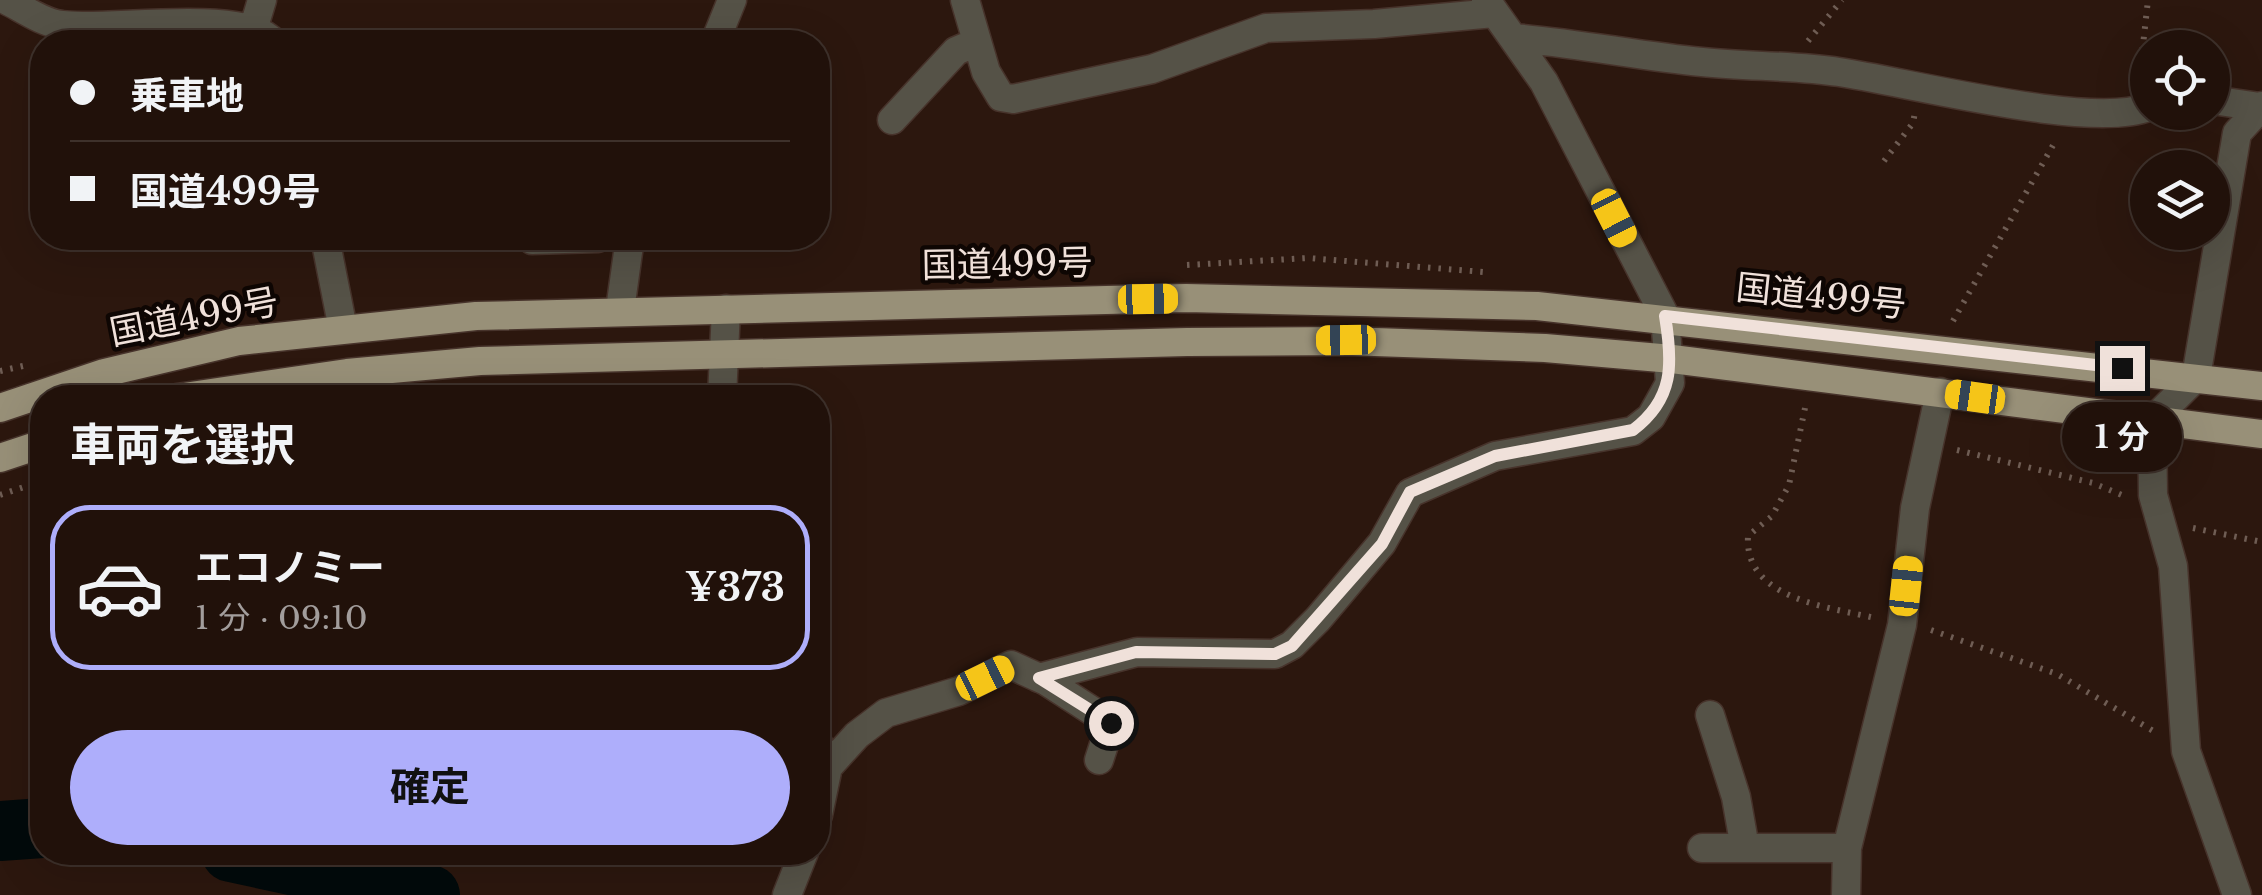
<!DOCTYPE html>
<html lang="ja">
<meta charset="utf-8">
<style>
body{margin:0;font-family:"Libre Baskerville","Noto Sans JP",serif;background:#2d1f18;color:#f1f3f6;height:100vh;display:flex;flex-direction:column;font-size:38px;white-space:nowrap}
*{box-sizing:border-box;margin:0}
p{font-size:32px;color:#a29d9c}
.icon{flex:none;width:55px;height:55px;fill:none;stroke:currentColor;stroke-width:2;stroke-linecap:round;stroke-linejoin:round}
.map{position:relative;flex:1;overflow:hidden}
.details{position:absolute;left:30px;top:385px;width:800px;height:480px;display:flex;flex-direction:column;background:#21110a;border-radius:40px;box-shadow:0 10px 40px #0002,0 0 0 2px #3e312b}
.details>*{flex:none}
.banner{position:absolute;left:30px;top:30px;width:800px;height:220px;border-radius:40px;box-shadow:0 10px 40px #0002,0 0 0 2px #3e312b;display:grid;align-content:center;height:220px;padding:0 40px;background:#21110a}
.buttons{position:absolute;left:2130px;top:30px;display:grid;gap:20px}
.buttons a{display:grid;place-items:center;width:100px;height:100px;border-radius:50%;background:#21110a;box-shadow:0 10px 40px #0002,0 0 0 2px #3e312b;font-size:50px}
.end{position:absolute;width:45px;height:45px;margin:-22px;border:12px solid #f0e1da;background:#111;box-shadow:0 0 0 5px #111}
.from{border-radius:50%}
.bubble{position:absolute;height:70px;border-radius:35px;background:#21110a;box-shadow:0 10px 40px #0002,0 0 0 2px #3e312b;font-size:32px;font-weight:700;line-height:70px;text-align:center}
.car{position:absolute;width:30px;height:60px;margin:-30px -15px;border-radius:12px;box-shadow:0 0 8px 2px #0007;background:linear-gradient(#f5c518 24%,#345 0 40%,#f5c518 0 76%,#345 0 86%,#f5c518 0)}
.banner b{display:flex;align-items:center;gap:35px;height:95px;font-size:38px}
.banner b+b{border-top:2px solid #3e312b}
.banner i{width:25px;height:25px;background:#f1f3f6}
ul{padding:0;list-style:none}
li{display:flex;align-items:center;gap:30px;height:165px;margin:0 20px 15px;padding:0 20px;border:5px solid transparent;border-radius:40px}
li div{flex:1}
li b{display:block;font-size:38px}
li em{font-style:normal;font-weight:700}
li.on{border-color:#aeaefb}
li>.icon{width:90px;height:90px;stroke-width:1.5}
h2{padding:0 40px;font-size:45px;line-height:120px}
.primary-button{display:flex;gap:20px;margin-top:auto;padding:20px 40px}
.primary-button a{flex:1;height:115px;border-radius:60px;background:#aeaefb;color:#111;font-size:40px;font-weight:700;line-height:115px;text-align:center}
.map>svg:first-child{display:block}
</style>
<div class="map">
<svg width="2262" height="895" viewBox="0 0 2262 895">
<rect width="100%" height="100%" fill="#2c170e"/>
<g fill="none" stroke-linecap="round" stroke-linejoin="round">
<path stroke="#020a0b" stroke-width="60" d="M 0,831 L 42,828
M 231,852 L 430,895"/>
<g stroke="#47332b" stroke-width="31">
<path id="minor" d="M 6,0 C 22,8 43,23 62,25 C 107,31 246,8 273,42
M 965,0 L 986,72 L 1001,97 L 1013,99 L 1152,69 L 1266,28 L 1374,24 L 1494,13
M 253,30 L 262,0
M 1513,38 C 1577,43 1639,56 1702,62 C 1747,67 1794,65 1839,72 C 1907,82 2091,130 2148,107
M 715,42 L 732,0
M 2212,100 L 2260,107
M 892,120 L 956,51 L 977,42
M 325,238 L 343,329
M 532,240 L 598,238
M 620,310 L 630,238
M 722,398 L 726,309
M 1039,678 L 1137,652 L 1275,654 L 1292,645 L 1318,619 L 1382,543 L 1410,493 L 1495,456 L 1633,431 L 1651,417 L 1670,383 L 1665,316 L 1544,82 L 1486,0
M 1710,715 L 1736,797 L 1745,848
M 818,743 L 828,767 L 818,815
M 828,767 L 857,735 L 886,713 L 959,691 L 1011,665 L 1046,681 L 1111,723 L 1099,760
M 1702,848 L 1847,848
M 787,895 L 804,852
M 1846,895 L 1847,848 L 1902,625 L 1915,508 L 1940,392
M 2237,895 L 2186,751 L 2173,566 L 2153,495 L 2152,421 L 2196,377 L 2237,133 L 2262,106"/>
</g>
<g stroke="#47332b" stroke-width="31">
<path id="trunk" d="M 177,398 L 347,373 L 480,361 L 1187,342 L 1346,341 L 1545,348 L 1672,359 L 2262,434
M 0,408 L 104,373 L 239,341 L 476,316 L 1186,298 L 1537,306 L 2262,386
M 0,458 L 42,444"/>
</g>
<path stroke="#6f5d54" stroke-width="6" stroke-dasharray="2.5 8" stroke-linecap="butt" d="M 1808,41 L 1842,0
M 2139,81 L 2148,0
M 1884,161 L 1913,123 L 1915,112
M 1187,265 L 1308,258 L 1484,272
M 1953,321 L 2056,140
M 0,371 L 23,366
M 455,398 L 567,392
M 1805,408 L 1789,485 L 1772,516 L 1748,536 C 1744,599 1828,607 1875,618
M 1957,450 L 2093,483 L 2124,496
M 0,495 L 42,481
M 2193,528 L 2262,542
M 1931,630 L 2057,674 L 2155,732"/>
<use href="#minor" stroke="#555247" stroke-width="28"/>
<use href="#trunk" stroke="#989078" stroke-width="28"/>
</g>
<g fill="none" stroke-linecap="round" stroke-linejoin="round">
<path stroke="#f0e1da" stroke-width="12" d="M 1111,723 L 1039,678 L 1136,652 L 1275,654 L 1292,646 L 1382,544 L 1410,492 L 1495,456 L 1633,430 C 1674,399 1673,364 1665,316 L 2122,368"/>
</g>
<g text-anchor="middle" stroke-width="9" stroke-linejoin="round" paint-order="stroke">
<g font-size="35" fill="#f0e1da" stroke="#0e0603">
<text transform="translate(1007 264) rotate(-1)" y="12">国道499号</text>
<text transform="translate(1821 296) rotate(6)" y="12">国道499号</text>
<text transform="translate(194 317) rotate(-11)" y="12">国道499号</text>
</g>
</g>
</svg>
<div class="buttons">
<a><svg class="icon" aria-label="locate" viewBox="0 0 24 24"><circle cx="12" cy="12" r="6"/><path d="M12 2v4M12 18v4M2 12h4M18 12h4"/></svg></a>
<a><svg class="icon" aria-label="layers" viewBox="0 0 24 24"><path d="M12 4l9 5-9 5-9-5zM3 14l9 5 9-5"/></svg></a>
</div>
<i class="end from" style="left:1111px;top:723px"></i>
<i class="end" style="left:2122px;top:368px"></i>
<div class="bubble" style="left:2062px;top:402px;width:120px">1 分</div>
<i class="car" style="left:1614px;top:218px;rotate:153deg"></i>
<i class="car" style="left:1148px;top:299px;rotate:89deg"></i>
<i class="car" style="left:1346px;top:340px;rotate:269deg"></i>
<i class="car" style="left:1975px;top:397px;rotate:278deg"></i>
<i class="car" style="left:1906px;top:586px;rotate:6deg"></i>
<i class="car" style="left:985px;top:678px;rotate:64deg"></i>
<div class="banner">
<b><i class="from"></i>乗車地</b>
<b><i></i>国道499号</b>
</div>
<section class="details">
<h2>車両を選択</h2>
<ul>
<li class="on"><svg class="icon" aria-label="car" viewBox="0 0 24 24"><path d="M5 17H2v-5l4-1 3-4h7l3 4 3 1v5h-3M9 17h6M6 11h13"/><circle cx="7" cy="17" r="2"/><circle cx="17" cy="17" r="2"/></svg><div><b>エコノミー</b><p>1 分 · 09:10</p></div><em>¥373</em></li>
</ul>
<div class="primary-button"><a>確定</a></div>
</section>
</div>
